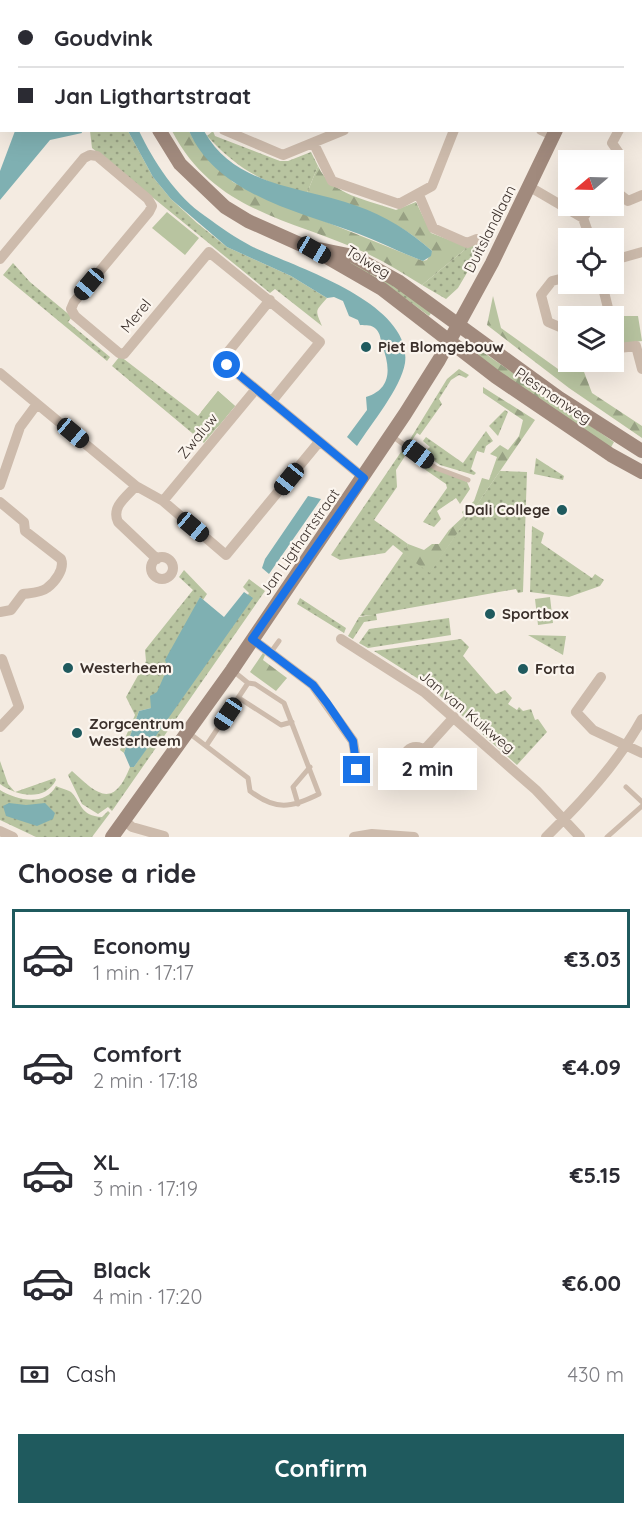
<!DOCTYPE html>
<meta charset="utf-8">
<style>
body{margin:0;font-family:Quicksand,sans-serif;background:#f7f7f7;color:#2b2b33;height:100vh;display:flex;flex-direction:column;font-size:22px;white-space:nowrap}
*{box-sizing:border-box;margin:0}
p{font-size:20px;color:#7c7c81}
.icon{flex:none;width:33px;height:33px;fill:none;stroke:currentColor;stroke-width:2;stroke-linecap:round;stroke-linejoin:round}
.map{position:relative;height:837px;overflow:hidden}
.side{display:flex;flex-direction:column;background:#fff;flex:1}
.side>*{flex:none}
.hud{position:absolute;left:0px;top:0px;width:642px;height:132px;box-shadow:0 6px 24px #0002;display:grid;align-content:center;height:132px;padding:0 18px;background:#fff}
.needle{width:39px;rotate:251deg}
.buttons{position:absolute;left:558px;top:150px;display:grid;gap:12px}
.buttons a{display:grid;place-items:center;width:66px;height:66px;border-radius:0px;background:#fff;box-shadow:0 6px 24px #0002;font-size:30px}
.end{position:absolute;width:27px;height:27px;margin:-14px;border:8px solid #1a73e8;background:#fff;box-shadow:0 0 0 3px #fff}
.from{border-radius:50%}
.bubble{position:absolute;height:42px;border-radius:0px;background:#fff;box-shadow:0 6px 24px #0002;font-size:20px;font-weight:700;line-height:42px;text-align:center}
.car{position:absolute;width:18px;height:36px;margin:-18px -9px;border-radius:8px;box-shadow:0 0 4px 2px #0007;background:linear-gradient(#222 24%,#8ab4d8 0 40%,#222 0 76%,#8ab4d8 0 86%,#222 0)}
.hud b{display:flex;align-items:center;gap:21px;height:57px;font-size:22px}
.hud b+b{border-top:2px solid #e1e1e2}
.hud i{width:15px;height:15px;background:#2b2b33}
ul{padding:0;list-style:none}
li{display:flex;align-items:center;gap:18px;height:99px;margin:0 12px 9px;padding:0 6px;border:3px solid transparent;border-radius:0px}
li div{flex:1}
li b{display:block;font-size:22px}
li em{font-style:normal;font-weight:700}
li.current{border-color:#1f5a5e}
li>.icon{width:54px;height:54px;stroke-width:1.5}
h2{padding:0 18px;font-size:27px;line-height:72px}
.pay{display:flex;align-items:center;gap:15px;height:66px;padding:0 18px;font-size:22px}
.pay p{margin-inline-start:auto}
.button{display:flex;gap:12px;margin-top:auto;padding:12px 18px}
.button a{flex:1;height:69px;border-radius:0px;background:#1f5a5e;color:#fff;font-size:24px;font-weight:700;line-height:69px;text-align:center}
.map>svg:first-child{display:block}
</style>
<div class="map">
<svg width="642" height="837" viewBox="0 0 642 837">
<defs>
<pattern id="grass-dots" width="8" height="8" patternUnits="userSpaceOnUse" patternTransform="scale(1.5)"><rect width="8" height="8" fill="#b8c4a0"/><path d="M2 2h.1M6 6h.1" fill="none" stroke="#97a083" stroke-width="1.8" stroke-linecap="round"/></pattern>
<pattern id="forest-firs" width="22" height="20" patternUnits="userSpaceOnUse" patternTransform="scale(1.5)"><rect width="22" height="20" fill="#b8c4a0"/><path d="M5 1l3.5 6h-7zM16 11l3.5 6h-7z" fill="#97a083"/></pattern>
</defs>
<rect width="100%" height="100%" fill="#f4ebe1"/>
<path fill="url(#grass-dots)" d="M 90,131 L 128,131 L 153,177 L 171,199 L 197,223 L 227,247 L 291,276 L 327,298 C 315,312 315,309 322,326 L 275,289 L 270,293 L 92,148 Z
M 213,131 L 215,136 L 280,161 L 288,161 L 311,152 L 318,166 L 307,193 C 262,183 239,170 207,136 Z
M 482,242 L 485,242 L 458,288 L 446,299 L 422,285 L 468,247 Z
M 321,253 L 357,263 L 434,309 L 429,316 L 376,277 Z
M 13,263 L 30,282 L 72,317 L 68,322 L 110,357 L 107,361 L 3,275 Z
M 120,356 L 198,416 L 218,391 L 235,406 L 204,443 L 112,366 Z
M 459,369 L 469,375 L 466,378 L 459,375 L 451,380 L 439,399 L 442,404 L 420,435 L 417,433 L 412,440 L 415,443 L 412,445 L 409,441 L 447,379 Z
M 505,410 L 508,412 L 498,436 L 489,426 Z
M 486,431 L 493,441 L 486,446 L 484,453 L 477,451 L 471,469 L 476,473 L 474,475 L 440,465 L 423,453 L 430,447 L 423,441 L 426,437 L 463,463 Z
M 403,449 L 407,453 L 396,470 L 397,487 L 374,520 L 408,544 L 404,554 L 430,572 L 500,471 L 527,472 L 523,592 L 518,593 L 516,589 L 376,614 L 377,620 L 364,622 L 353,639 L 348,636 L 359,617 L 373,615 L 360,616 L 403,553 L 393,545 L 385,553 L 340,560 L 331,555 Z
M 420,457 L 467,482 L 470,489 L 460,504 L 456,498 L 437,511 L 441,519 L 434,527 L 423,522 L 447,488 L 446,484 L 414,462 Z
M 536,458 L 564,476 L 563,480 L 534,474 Z
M 532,526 L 544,533 L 541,543 L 592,578 L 595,574 L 604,580 L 600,586 L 569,597 L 530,592 Z
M 184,570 L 207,594 L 203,600 L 200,597 L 151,708 L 139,711 L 124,753 L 120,750 L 135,715 L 126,697 L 146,661 L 145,650 L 193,590 L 179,577 Z
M 249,579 L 265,591 L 112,811 L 108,807 L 98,814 L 82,804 L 68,775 L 72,771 C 97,794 113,810 130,767 L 134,767 L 249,593 L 243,587 Z
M 300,598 L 346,628 L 344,633 L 297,604 Z
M 449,618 L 451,635 L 368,648 L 359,643 L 369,629 Z
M 528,635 L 566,636 L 563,655 Z
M 461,639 L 469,647 L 463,656 L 496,694 L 505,690 L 512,698 L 508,704 L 517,710 L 519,707 L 523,711 L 531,709 L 535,720 L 538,719 L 547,732 L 517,765 L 428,685 L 374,651 Z
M 0,761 L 8,784 L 15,792 L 55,778 L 56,780 C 45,802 16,796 0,784 Z
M 56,786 C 60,788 68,790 71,792 C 82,803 80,816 102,817 L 108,811 L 110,813 L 92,837 L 36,837 L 0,820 L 0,790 C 16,800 45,807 56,786 Z"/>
<path fill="url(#forest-firs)" d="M 172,131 L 189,131 L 193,139 L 233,182 L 252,192 L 423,261 L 427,260 L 432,251 C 397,219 353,203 307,193 L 318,166 C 331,195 368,200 396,210 L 416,202 L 431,233 L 468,247 L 422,285 C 404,274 385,262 366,253 C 291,219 214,212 172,131 Z
M 493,296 L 501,328 L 558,369 L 581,364 L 592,393 L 642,426 L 642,438 L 569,388 L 487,325 Z
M 477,348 L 614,442 L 610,449 L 473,355 Z
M 483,387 L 535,420 L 430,573 L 403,554 L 408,544 L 424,550 L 432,544 L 439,544 L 449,530 L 464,516 L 462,512 L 474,501 L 482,478 L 489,480 L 497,457 L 490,454 L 500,445 L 508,450 L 519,436 L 523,420 L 483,393 Z
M 263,653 L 265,655 L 263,660 L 287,678 L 276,691 L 250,672 Z"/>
<path fill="#b8c4a0" d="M 167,212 L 199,238 L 185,255 L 152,228 Z
M 624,316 L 638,316 L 642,341 L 620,344 L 616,324 Z
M 218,391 L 235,406 L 218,427 L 215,426 L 209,432 L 199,423 L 204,416 L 201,412 Z
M 550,597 L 553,623 L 538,625 L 535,599 Z"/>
<path fill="#7fb0b2" d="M 15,131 L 81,130 L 82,133 L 50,140 L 0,200 L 0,171 Z
M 128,131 L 139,131 C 154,162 176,196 205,216 C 220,227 236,238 251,246 C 294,267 413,302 405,363 C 401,388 371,424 357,446 L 347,437 L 367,410 L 366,397 C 393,389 390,366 382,345 C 380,338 381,335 376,329 C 371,324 367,326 360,325 L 358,320 L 349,316 L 343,301 L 334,297 L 327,298 L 291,276 L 227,247 L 171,199 L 153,177 Z
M 189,131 L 204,131 C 236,188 303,186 357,206 C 384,215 411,232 432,251 L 431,256 L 423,261 C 401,253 381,242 359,234 C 300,212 217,195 189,131 Z
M 308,496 L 321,499 L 269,574 L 262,568 L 265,559 Z
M 244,592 L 253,598 L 134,767 L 130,767 L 124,753 L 139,711 L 151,708 L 150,696 L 157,692 L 168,667 L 165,660 L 200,597 L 224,617 Z
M 9,803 L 26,805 L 45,803 L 55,813 L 53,819 L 37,826 L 6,816 L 3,806 Z"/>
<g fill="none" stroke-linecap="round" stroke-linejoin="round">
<path stroke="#cdbbac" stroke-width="5" d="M 392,436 L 436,468 L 468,480
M 271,652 L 279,641
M 239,698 L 281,725 L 292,722
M 189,733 L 248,778 L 250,791 C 276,811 291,808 319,794 L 284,703 L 255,684 L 248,683 L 232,670
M 206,746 L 248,683
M 626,787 L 642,802
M 298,804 L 293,787 L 310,767
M 607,837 L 642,806"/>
<path stroke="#cdbbac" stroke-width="10" d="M 182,0 L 182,2
M 361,0 L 364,2
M 635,0 L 639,2
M 63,2 L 74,0
M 332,2 L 336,0
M 451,2 L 451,0
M 0,10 L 2,10
M 0,80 L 2,81
M 640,95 L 642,94
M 224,130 L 283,155 L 344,130
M 541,130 L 554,136
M 314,144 L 332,181 L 399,204 L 432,186 L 454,130
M 614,164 L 619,153 L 612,143 L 619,130
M 530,187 L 583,218 L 590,238
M 614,190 L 628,201 L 642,195
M 419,195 L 433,228 L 467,243 L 477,239
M 583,218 L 591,206
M 0,259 L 84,158 L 90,155 L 97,156 L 148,199 L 152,206 L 149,212 L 74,302 L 71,309 L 75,316 L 119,353 L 124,354 L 209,252 L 320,342 L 272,401
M 614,260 L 642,252
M 602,284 L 610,316
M 270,300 L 228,352 L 227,365 L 364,478
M 562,328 L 548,322 L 541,295 L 552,281 L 568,277
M 614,330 L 619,348 L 636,346 L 642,369
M 0,373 L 136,486 L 163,501 L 226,555 L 319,442
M 0,485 L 20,427 L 37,404
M 136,486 C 126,497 111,507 118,522 L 157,559
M 163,501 L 256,389
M 0,502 L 24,522 L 25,531 L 61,559 C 65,569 55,582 47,588 C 41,593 29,593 23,594 L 11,610 L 0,612
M151 568a11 11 0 1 1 22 0a11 11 0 1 1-22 0Z
M 252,639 L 313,685 L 353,741 L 358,770 L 350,779
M 341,639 L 424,692 L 536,790 L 580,837
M 601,677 L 576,712 L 593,730 L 642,753
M 0,727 L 19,707 L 2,659
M404 759a12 12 0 1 1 24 0a12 12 0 1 1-24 0Z
M 424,750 L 454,717
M 125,821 L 132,827 L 164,836
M 0,831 L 13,837
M 354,837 L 372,834 L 414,837
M 546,837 C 582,802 618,763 642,719"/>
<path stroke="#a18a7d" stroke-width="14" d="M 123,0 L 123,2
M 618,2 L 619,0
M 159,130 L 180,164 L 225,207 L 248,221 L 304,246 L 353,256 L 398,281 L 559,398 L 642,451
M 323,255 L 382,289 L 496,377 L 611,455 L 642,472
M 112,837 L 232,670 L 405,414 L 439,360 L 492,263 L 556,130"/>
</g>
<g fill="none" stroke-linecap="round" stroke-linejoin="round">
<path stroke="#1a73e8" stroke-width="8" d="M 227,365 L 364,478 L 252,639 L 313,685 L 327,703 L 353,741 L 357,770"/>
</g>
<g fill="#1f5a5e" stroke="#fbf5ee" stroke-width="2">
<circle cx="366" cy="347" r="6"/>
<circle cx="562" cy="510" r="6"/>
<circle cx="490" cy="614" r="6"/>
<circle cx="68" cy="668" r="6"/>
<circle cx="523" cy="669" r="6"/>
<circle cx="77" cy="733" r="6"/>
</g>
<g text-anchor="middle" stroke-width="4.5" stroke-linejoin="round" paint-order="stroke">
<g font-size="15" fill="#3b302b" stroke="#fbf5ee">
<text transform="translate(490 229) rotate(-63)" y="5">Duitslandlaan</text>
<text transform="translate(368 262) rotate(31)" y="5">Tolweg</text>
<text transform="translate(136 316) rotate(-51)" y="5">Merel</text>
<text transform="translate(553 396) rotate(34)" y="5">Plesmanweg</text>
<text transform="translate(198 436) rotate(-51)" y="5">Zwaluw</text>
<text transform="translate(300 542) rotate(-55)" y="5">Jan Ligthartstraat</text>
<text transform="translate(467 712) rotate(40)" y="5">Jan van Kuikweg</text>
</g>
<g font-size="15" font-weight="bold" fill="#3b302b" stroke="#fbf5ee" text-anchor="start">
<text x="378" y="352">Piet Blomgebouw</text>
<text x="550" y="515" text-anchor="end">Dali College</text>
<text x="502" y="619">Sportbox</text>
<text x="80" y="673">Westerheem</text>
<text x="535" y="674">Forta</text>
<text x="89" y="729">Zorgcentrum<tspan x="89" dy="17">Westerheem</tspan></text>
</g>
</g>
</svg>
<div class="buttons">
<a><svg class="needle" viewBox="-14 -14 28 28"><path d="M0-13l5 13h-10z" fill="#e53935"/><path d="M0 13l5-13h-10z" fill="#7c7c81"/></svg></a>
<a><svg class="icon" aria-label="locate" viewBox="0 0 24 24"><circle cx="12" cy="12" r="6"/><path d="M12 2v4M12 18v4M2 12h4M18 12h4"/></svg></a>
<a><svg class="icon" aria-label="layers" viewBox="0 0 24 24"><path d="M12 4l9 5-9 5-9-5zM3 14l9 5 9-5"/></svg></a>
</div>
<i class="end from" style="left:227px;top:365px"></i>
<i class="end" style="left:357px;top:770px"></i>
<div class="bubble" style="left:378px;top:748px;width:99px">2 min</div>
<i class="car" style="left:314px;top:250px;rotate:120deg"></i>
<i class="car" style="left:89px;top:284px;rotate:220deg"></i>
<i class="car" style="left:73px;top:433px;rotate:130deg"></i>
<i class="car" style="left:418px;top:454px;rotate:127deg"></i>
<i class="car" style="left:289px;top:479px;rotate:219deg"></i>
<i class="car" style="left:193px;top:527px;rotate:130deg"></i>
<i class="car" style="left:228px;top:714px;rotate:214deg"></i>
<div class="hud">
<b><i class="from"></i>Goudvink</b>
<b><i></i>Jan Ligthartstraat</b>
</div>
</div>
<section class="side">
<h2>Choose a ride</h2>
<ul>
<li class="current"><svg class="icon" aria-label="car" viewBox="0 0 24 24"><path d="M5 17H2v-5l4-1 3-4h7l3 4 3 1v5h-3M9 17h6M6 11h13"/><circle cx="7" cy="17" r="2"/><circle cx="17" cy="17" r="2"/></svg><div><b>Economy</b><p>1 min · 17:17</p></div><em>€3.03</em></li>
<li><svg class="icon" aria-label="car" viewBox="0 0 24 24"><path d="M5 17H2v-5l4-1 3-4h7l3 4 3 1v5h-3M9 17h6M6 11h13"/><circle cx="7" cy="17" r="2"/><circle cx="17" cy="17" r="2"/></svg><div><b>Comfort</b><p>2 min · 17:18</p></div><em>€4.09</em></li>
<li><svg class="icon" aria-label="car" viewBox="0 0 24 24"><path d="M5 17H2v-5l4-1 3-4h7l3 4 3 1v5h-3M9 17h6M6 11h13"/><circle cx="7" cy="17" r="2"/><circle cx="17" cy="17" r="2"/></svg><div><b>XL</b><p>3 min · 17:19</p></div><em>€5.15</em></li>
<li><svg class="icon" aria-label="car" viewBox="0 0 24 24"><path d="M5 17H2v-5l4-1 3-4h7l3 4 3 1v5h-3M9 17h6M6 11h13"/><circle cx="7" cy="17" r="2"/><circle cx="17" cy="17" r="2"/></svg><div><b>Black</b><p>4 min · 17:20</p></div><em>€6.00</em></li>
</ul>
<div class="pay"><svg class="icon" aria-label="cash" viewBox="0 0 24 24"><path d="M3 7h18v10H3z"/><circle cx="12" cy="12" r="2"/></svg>Cash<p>430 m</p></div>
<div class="button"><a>Confirm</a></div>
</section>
